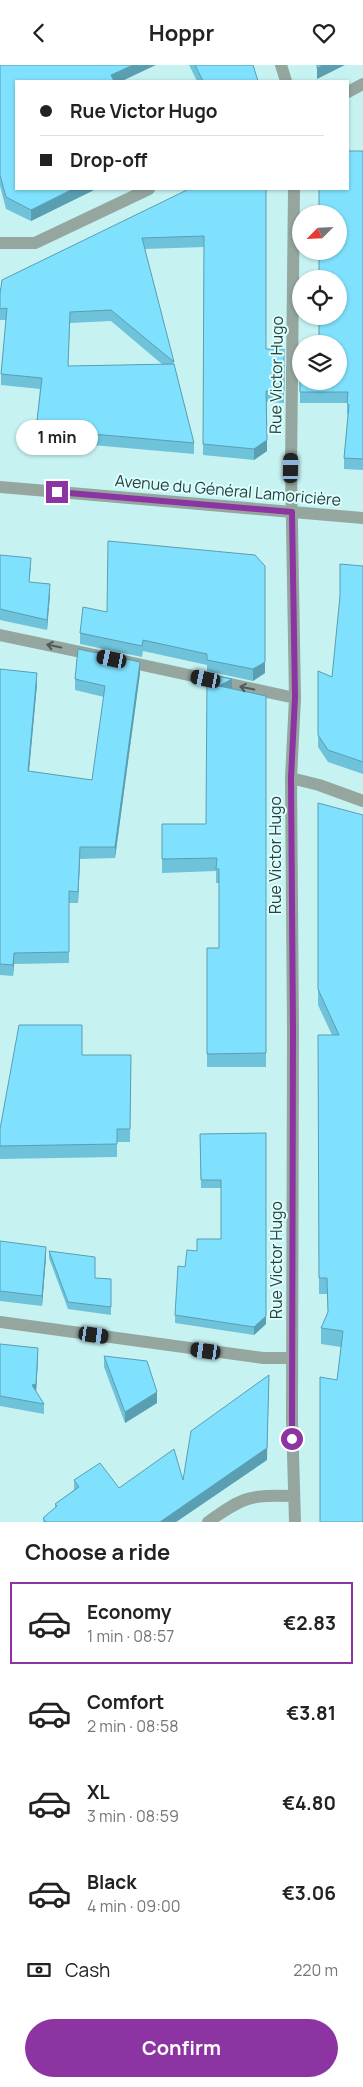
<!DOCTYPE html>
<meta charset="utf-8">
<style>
body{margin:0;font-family:Manrope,sans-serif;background:#f2f2f2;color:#222;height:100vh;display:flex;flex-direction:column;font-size:19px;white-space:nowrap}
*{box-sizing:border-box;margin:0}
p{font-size:16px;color:#767676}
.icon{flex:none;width:28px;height:28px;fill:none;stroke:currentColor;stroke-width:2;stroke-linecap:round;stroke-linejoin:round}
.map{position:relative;height:1457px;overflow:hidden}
.drawer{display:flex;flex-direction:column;background:#fff;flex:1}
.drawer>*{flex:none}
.guide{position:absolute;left:15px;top:15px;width:334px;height:110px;border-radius:0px;box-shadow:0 1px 4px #0004;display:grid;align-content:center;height:110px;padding:0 25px;background:#fff}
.needle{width:32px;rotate:246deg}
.buttons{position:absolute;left:292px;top:140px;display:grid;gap:10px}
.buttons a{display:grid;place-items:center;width:55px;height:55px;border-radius:50%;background:#fff;box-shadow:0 1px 4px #0004;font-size:25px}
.end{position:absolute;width:22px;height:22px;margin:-11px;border:6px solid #8c34a1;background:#fff;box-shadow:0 0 0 2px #fff}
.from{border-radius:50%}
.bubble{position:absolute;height:35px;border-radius:18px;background:#fff;box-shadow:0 1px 4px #0004;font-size:16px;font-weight:700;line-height:35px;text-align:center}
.car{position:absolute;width:15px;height:30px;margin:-15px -8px;border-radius:6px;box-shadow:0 0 4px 1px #0007;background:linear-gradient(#222 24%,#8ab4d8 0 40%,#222 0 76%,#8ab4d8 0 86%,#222 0)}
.guide b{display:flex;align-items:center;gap:18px;height:48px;font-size:19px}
.guide b+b{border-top:1px solid #e0e0e0}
.guide i{width:12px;height:12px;background:#222}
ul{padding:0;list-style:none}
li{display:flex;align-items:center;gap:15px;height:82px;margin:0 10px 8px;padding:0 15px;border:2px solid transparent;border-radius:0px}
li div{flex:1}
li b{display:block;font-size:19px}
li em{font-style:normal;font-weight:700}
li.on{border-color:#8c34a1}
li>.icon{width:45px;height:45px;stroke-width:1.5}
h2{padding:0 25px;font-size:22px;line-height:60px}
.pay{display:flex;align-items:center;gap:12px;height:55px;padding:0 25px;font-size:19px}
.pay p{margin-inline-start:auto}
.cta{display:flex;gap:10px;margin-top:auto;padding:10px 25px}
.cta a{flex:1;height:58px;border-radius:30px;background:#8c34a1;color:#fff;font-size:20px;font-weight:700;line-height:58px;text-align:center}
header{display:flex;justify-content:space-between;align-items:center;height:65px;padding:0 25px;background:#fff;font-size:22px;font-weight:700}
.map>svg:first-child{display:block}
</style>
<header><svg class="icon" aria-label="back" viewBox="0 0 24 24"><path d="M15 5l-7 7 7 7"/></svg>Hoppr<svg class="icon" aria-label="heart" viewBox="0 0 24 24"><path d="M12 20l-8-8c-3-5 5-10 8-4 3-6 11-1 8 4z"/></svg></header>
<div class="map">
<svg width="363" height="1457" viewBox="0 0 363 1457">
<rect width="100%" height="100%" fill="#c6f3f2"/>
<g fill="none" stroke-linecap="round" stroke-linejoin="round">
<path stroke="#95a69f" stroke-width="12" d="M 281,0 L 286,16
M 348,27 L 363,19
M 294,124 L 291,403 L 295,633 L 291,713 L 293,965 L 292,1354 L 295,1457
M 0,178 L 35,178 L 149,124
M 0,422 L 363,453
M 0,570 L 95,590
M 124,596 L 295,633
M 291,713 L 319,720 L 363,736
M 0,1257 L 263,1293 L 292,1293
M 208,1457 C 244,1431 250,1430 294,1431"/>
</g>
<path fill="#6ec2da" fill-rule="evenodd" d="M 0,0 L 16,16 L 96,124 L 31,156 L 6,144 L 0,121 Z
M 189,0 L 253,0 L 258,16 L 197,16 Z
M 363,86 L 363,405 L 344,404 L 344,393 L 348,350 L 347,349 L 347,338 L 300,338 L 300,284 L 339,316 Z
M 189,124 L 266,284 L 284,284 L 284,338 L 267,337 L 267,386 L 254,395 L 203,390 L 204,182 L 145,184 L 194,378 L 194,389 L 36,375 L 36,364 L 40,324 L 1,320 L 1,309 L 6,255 L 0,255 L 0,229 ZM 111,256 L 163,300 L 68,301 L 70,258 Z
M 0,490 L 31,503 L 29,517 L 50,529 L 47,565 L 0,555 Z
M 363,501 L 363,709 L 328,697 L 318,682 L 318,606 L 332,612 Z
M 83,542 L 265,608 L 253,616 L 207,606 L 207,600 L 143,586 L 142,592 L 80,579 L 80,568 Z
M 0,604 L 37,619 L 29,706 L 92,715 L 104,632 L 75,625 L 75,614 L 140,608 L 115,793 L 80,794 L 78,838 L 69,838 L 69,898 L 14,899 L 13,911 L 0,910 Z
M 232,624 L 266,631 L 266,1002 L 207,1002 L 207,883 L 219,883 L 219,818 L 216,818 L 216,806 L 162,808 L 162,759 L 206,759 Z
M 318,738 L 363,750 L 363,1457 L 337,1315 L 341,1282 L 321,1279 L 321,1263 L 328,1248 L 327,1229 L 319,1229 L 318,970 L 332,970 L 318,940 Z
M 82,990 L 131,990 L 130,1077 L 117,1077 L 117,1092 L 0,1094 L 0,1064 Z
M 266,1068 L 266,1259 L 254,1270 L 175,1258 L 175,1250 L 185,1202 L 197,1186 L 221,1174 L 221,1123 L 201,1123 L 200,1069 Z
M 0,1176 L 46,1192 L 42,1241 L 0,1236 Z
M 49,1186 L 95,1213 L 111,1214 L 111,1250 L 68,1244 L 49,1193 Z
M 0,1279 L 38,1293 L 36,1326 L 44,1339 L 44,1349 L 0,1341 Z
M 104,1291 L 157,1338 L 125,1358 L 104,1302 Z
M 267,1395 L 176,1457 L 43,1457 L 43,1453 L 55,1443 L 55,1439 L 74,1425 L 74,1415 L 119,1423 L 183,1415 Z"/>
<path fill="#5a9eb2" d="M 133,0 L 156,0 L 122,16 L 111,16 L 111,10 Z
M 323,0 L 345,0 L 317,14 L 317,3 Z
M 73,124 L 96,124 L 31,156 L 31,145 Z
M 267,375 L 267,386 L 254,395 L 254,384 Z
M 50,519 L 50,529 L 47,565 L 47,555 Z
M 140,597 L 140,608 L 115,793 L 115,782 Z
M 265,597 L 265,608 L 253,616 L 253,604 Z
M 37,608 L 37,619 L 28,717 L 28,706 Z
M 232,614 L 232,628 L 219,621 Z
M 80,782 L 80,794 L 78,838 L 78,827 Z
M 14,888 L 14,899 L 13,911 L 13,900 Z
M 46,1182 L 46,1192 L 42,1241 L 42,1231 Z
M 266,1251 L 266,1259 L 254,1270 L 254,1262 Z
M 38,1283 L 38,1293 L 36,1329 L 32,1320 Z
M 269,1310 L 267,1395 L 176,1457 L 160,1457 Z
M 157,1327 L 157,1338 L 125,1358 L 125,1347 Z"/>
<path fill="#80e1fe" stroke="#5a9eb2" d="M 0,0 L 133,0 L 111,10 L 114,16 L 16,16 L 16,124 L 73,124 L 31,145 L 6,132 L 0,110 Z
M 195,0 L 253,0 L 258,16 L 203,16 Z
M 317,0 L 323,0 L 317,3 Z
M 348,86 L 363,86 L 363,394 L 344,393 L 349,340 L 347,338 L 348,327 L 300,327 L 300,284 L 301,284 L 301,316 L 339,316 L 339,279 L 319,279 L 319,251 L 339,251 L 339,214 L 319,214 L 319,186 L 339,186 L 339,149 L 319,149 L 319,124 L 348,124 Z
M 189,124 L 266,124 L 266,284 L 284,284 L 284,326 L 266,326 L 267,375 L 254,384 L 203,379 L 204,171 L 142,173 L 174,297 L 111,245 L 70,247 L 68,301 L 174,299 L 194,378 L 36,364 L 42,313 L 1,309 L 7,243 L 0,244 L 0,229 L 2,215 Z
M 108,476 L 255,490 L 265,501 L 265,597 L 253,604 L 207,595 L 207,589 L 143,575 L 142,581 L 80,568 L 83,542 L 107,547 Z
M 0,490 L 31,493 L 29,517 L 50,519 L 47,555 L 0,544 Z
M 340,499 L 363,501 L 363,697 L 328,685 L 318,670 L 318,606 L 332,612 L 340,531 Z
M 78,584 L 140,597 L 115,782 L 80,782 L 78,827 L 69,826 L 69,887 L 14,888 L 13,900 L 0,899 L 0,604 L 37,608 L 28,706 L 92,715 L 105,621 L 75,614 Z
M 207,609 L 232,614 L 219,621 L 266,631 L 266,988 L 207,989 L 207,883 L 219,883 L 219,804 L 216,804 L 217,793 L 162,794 L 162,759 L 206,759 Z
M 318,738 L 363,750 L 363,1457 L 320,1457 L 320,1312 L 337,1315 L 343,1266 L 321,1263 L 328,1247 L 327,1213 L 319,1213 L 318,970 L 339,970 L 318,924 Z
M 19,960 L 82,960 L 82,990 L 131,990 L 130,1064 L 117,1064 L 117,1079 L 0,1081 L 0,1064 Z
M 266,1068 L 266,1251 L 254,1262 L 175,1250 L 178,1201 L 185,1202 L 187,1185 L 197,1186 L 197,1174 L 221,1174 L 221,1115 L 201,1115 L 200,1069 Z
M 0,1176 L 46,1182 L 42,1231 L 0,1226 Z
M 49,1186 L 95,1192 L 95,1213 L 111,1214 L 111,1242 L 68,1237 Z
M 0,1279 L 38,1283 L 36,1319 L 32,1320 L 44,1339 L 0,1331 Z
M 104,1291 L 147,1296 L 157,1327 L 125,1347 Z
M 269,1310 L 267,1383 L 160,1457 L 46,1457 L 43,1453 L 57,1441 L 55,1439 L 79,1422 L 74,1415 L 100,1398 L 119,1423 L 174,1384 L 183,1415 L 191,1366 Z"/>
<defs><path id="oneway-shaft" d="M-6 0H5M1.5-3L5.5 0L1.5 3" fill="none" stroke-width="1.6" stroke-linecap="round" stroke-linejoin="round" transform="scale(1.25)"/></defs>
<g stroke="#4c5d5b">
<use href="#oneway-shaft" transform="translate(54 581) rotate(-168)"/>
<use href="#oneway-shaft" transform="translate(247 623) rotate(-168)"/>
</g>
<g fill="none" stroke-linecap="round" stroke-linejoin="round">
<path stroke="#8c34a1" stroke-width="6" d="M 57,427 L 292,447 L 295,632 L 291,713 L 293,965 L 292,1374"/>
</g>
<g text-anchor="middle" stroke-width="4" stroke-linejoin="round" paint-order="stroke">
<g font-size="16" fill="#2c3e3e" stroke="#dafffd">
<text transform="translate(276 310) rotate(-89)" y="6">Rue Victor Hugo</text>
<text transform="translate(228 425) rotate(5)" y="6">Avenue du Général Lamoricière</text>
<text transform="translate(275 790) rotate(-90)" y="6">Rue Victor Hugo</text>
<text transform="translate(276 1195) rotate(-90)" y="6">Rue Victor Hugo</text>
</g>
</g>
</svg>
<div class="buttons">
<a><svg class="needle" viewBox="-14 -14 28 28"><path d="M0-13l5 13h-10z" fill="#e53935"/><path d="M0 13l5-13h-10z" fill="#767676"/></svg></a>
<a><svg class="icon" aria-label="locate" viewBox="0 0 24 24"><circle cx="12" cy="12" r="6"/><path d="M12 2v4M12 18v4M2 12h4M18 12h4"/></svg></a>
<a><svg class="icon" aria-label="layers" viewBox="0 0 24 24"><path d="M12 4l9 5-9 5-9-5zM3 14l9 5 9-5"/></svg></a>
</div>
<i class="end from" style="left:292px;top:1374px"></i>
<i class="end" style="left:57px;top:427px"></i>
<div class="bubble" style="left:16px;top:355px;width:82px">1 min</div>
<i class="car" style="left:291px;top:403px;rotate:1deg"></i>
<i class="car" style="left:112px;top:594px;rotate:282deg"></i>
<i class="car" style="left:206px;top:614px;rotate:282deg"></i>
<i class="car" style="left:94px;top:1270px;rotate:98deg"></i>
<i class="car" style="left:206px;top:1286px;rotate:278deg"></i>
<div class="guide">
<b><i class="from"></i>Rue Victor Hugo</b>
<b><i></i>Drop-off</b>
</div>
</div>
<section class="drawer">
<h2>Choose a ride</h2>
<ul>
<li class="on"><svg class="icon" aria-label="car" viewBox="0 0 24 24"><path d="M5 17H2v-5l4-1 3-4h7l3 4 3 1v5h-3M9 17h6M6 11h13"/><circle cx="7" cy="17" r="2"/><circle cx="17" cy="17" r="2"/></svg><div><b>Economy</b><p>1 min · 08:57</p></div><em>€2.83</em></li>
<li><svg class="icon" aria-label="car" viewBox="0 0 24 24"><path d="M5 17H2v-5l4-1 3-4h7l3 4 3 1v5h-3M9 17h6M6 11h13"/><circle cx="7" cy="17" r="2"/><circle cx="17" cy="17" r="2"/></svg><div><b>Comfort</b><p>2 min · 08:58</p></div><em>€3.81</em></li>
<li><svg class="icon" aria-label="car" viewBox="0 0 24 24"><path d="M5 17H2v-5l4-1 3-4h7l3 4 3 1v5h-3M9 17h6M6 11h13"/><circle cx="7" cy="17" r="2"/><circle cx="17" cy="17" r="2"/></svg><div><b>XL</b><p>3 min · 08:59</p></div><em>€4.80</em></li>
<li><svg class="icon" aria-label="car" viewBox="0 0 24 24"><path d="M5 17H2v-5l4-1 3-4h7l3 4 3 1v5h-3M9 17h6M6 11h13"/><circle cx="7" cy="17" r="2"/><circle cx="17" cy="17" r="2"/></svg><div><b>Black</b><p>4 min · 09:00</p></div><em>€3.06</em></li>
</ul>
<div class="pay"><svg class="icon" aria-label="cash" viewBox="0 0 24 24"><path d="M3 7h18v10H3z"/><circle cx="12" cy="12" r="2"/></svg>Cash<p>220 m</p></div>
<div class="cta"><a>Confirm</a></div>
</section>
